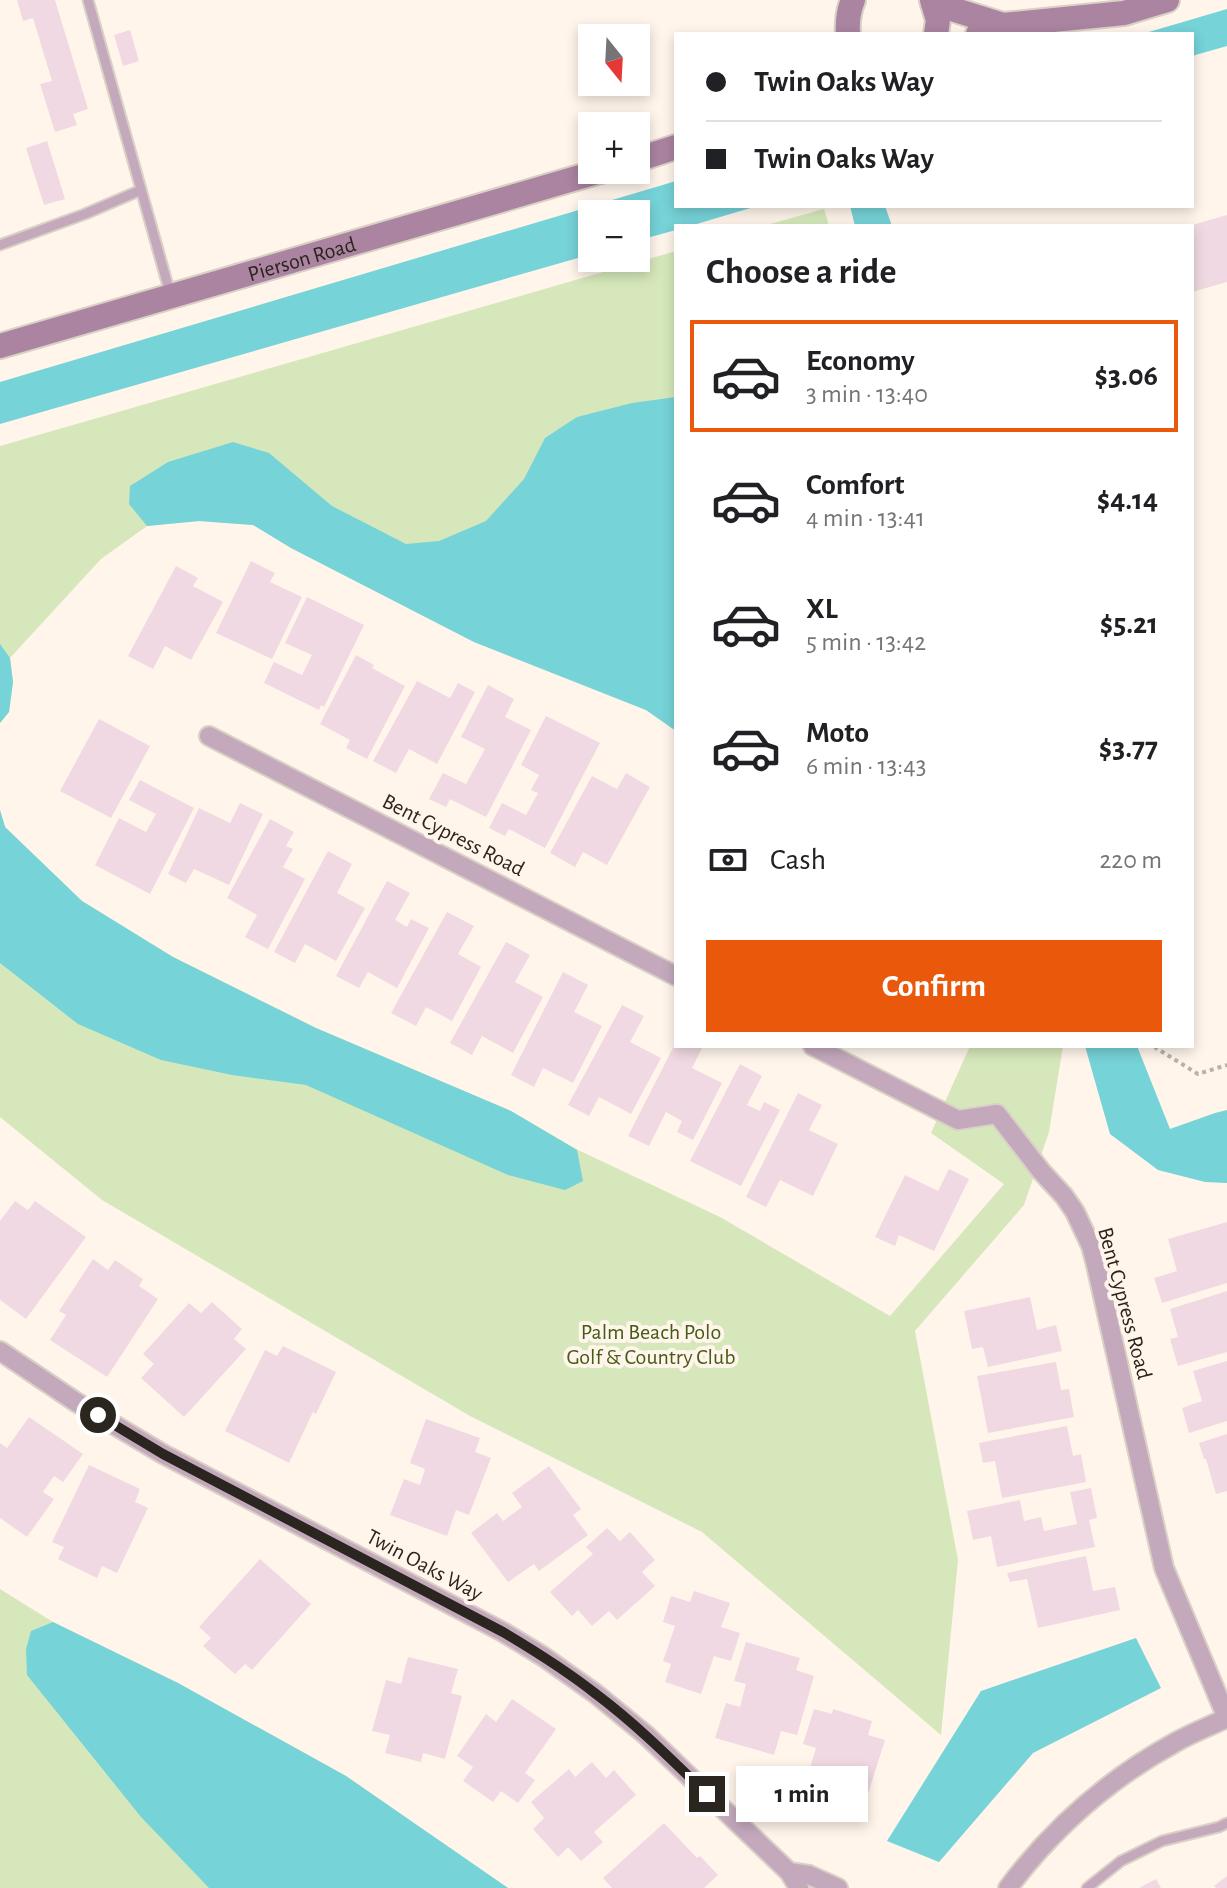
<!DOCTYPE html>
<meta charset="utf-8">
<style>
body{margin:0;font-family:"Alegreya Sans",sans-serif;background:#f6f6f6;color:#202124;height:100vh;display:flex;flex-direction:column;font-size:30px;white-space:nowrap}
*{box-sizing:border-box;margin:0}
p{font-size:26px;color:#757577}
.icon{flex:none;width:44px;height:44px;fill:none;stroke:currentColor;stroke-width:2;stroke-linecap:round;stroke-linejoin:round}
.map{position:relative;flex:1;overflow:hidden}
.sheet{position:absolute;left:674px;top:224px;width:520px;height:824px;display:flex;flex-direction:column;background:#fff;border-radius:0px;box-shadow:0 4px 12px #0003}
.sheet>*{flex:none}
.banner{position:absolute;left:674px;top:32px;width:520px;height:176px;border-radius:0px;box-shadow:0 4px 12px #0003;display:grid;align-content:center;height:176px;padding:0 32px;background:#fff}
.needle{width:52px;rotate:162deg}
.controls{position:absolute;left:578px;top:24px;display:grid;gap:16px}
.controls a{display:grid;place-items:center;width:72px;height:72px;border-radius:0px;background:#fff;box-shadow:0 4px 12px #0003;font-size:40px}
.end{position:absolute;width:36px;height:36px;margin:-18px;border:10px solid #2b251f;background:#fff;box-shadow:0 0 0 4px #fff}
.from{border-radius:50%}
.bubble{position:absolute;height:56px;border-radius:0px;background:#fff;box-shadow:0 4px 12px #0003;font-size:26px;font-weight:600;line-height:56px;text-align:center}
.banner b{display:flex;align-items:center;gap:28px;height:76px;font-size:30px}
.banner b+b{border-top:2px solid #e0e0e0}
.banner i{width:20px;height:20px;background:#202124}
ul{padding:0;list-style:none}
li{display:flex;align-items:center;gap:24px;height:112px;margin:0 16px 12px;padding:0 16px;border:4px solid transparent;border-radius:0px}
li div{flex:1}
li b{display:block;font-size:30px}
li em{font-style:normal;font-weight:600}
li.on{border-color:#ea580c}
li>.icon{width:72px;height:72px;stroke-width:1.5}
h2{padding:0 32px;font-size:36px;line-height:96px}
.pay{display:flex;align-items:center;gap:20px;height:88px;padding:0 32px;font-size:30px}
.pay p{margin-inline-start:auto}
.action{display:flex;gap:16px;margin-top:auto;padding:16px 32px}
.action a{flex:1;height:92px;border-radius:0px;background:#ea580c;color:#fff;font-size:32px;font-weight:600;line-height:92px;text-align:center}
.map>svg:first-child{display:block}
</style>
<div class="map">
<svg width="1227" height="1888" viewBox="0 0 1227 1888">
<rect width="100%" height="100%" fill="#fff5eb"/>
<path fill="#d6e8bb" d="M 824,209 L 829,226 L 763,226 Z
M 676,251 L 676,731 L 646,710 L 474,642 L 291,548 L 253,525 L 199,521 L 147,526 L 101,559 L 10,658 L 13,682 L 9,712 L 0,723 L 0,446 Z
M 0,810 L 5,827 L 82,901 L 173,957 L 316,1028 L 511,1111 L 578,1150 L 720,1217 L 890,1316 L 1004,1184 L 931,1133 L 970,1046 L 1063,1046 L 1049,1132 L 1024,1205 L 915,1331 L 958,1560 L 941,1735 L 702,1532 L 470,1416 L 102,1200 L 0,1117 Z
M 0,1589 L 53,1622 L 178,1683 L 346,1776 L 508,1888 L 0,1888 Z"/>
<path fill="#76d3d8" d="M 1227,9 L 1227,46 L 1192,56 L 1192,34 L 1142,34 Z
M 676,181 L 676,206 L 757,206 L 690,226 L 676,226 L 676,230 L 636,241 L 636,214 L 592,214 L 592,254 L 0,424 L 0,382 Z
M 850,206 L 885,206 L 892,226 L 855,226 Z
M 676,397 L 676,731 L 646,710 L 474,642 L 291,548 L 253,525 L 199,521 L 147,526 L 129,504 L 130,486 L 168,462 L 233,442 L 269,453 L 332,506 L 406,544 L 439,541 L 486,521 L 524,479 L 545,438 L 577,417 L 632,403 Z
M 0,644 L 10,658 L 13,682 L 9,712 L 0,723 Z
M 0,810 L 5,827 L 82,901 L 173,957 L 316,1028 L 511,1111 L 577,1150 L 583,1181 L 565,1190 L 508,1175 L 306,1085 L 232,1075 L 161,1060 L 78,1024 L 0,963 Z
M 1085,1046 L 1137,1046 L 1170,1129 L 1215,1113 L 1227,1110 L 1227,1183 L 1205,1182 L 1158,1170 L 1110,1134 Z
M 53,1622 L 178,1683 L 346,1776 L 508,1888 L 209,1888 L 141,1817 L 27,1675 L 26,1649 L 31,1631 Z
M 1136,1638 L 1161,1688 L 1033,1753 L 939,1862 L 887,1841 L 981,1691 Z"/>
<path fill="#f0d9e2" d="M 17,0 L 55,0 L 88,109 L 73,114 L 77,125 L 55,132 L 40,84 L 52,81 L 33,18 L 23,21 Z
M 130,30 L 139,61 L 123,66 L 114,35 Z
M 47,141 L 65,199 L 44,205 L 26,148 Z
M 1227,215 L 1227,282 L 1192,292 L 1192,225 Z
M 251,561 L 275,573 L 270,582 L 302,597 L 272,659 L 216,633 Z
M 176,566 L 198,578 L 193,586 L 223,602 L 191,660 L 165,646 L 153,669 L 128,656 Z
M 307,597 L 364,625 L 324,707 L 321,705 L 319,710 L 264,683 L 274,662 L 302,675 L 312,655 L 285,643 Z
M 356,655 L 374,665 L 372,668 L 405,686 L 367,759 L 346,748 L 350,740 L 320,724 Z
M 417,681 L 450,698 L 458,683 L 475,692 L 437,764 L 409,749 L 396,773 L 373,761 Z
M 488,685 L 514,699 L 505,717 L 531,730 L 486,817 L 450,799 L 446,807 L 429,799 L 443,773 L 466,784 L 485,749 L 461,737 Z
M 546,716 L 600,743 L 545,848 L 509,829 L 505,836 L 489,828 L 502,803 L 526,815 L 538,793 L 531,790 L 539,775 L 521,765 Z
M 99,719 L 150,746 L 111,818 L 60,791 Z
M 626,773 L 650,787 L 607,865 L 583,852 L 575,867 L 550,853 L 592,776 L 617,789 Z
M 140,780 L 194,808 L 150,894 L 95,865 L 119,818 L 146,832 L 156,814 L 129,800 Z
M 240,803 L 263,814 L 229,885 L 194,869 L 186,883 L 168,874 L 199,808 L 230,823 Z
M 270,819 L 294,832 L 286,846 L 293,849 L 283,867 L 305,879 L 268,949 L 245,937 L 257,915 L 227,898 Z
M 328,851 L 352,864 L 337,893 L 365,908 L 336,961 L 305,944 L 295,963 L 274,952 Z
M 387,881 L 410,893 L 395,920 L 407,927 L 411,919 L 429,928 L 397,988 L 368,972 L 359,988 L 336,976 Z
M 447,912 L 474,926 L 458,954 L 481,967 L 452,1021 L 426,1007 L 416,1026 L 391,1013 Z
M 506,942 L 530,955 L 515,982 L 543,997 L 513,1053 L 482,1036 L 472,1055 L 450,1043 Z
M 563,972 L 588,985 L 574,1012 L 602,1026 L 573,1083 L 543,1068 L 534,1087 L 511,1075 Z
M 622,1005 L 644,1016 L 630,1042 L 661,1058 L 631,1114 L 599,1097 L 589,1116 L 568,1105 Z
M 674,1046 L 703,1046 L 692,1068 L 722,1083 L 693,1140 L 677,1132 L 682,1121 L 666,1112 L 649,1146 L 628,1136 Z
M 740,1064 L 762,1076 L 747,1105 L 760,1111 L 764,1102 L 780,1110 L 741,1186 L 690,1161 Z
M 798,1093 L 822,1105 L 809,1130 L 838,1144 L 813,1196 L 780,1180 L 766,1207 L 746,1197 Z
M 949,1169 L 969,1179 L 934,1251 L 899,1235 L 895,1246 L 875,1237 L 905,1175 L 938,1191 Z
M 15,1201 L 28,1210 L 35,1201 L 86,1237 L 26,1319 L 0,1300 L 0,1221 Z
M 1227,1222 L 1227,1283 L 1162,1303 L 1154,1278 L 1177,1271 L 1168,1239 Z
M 93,1259 L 108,1270 L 115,1260 L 143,1279 L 139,1286 L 158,1299 L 107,1377 L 50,1340 L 66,1315 L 59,1311 Z
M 1227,1291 L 1227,1352 L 1178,1366 L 1170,1339 L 1178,1337 L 1170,1309 Z
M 1030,1297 L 1037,1330 L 1056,1325 L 1062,1351 L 988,1367 L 983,1347 L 972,1349 L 964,1311 Z
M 212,1302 L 242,1329 L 234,1339 L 246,1349 L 184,1417 L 141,1378 L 154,1364 L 143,1354 L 189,1303 L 201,1313 Z
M 283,1346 L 336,1372 L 316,1414 L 313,1412 L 289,1463 L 225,1431 L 265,1350 L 277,1356 Z
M 1227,1361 L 1227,1421 L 1189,1433 L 1182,1408 L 1202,1401 L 1193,1371 Z
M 1056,1362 L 1061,1390 L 1069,1389 L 1074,1417 L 988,1433 L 977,1376 Z
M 29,1417 L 83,1454 L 63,1482 L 54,1476 L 43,1492 L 54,1499 L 27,1537 L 0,1518 L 0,1443 L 7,1448 Z
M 426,1419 L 480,1438 L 475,1452 L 491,1458 L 469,1515 L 456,1510 L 447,1536 L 390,1515 L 404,1479 L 420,1485 L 425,1469 L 410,1463 Z
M 1067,1426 L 1073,1456 L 1081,1454 L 1086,1482 L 1002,1498 L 995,1461 L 983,1463 L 979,1443 Z
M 1227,1434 L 1227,1491 L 1216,1494 L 1206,1459 L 1204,1459 L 1199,1443 Z
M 89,1465 L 140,1489 L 135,1502 L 148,1508 L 117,1573 L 102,1566 L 97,1578 L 58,1559 L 64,1547 L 52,1542 Z
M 549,1466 L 581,1509 L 573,1515 L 588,1535 L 539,1571 L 534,1564 L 508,1582 L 471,1533 L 497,1513 L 503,1521 L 522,1507 L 512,1493 Z
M 1091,1488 L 1097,1518 L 1089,1520 L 1095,1547 L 997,1567 L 991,1536 L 973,1540 L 967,1511 L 1020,1500 L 1024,1521 L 1041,1517 L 1044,1531 L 1077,1524 L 1070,1492 Z
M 607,1528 L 620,1541 L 630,1532 L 655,1560 L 642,1572 L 655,1586 L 617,1620 L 609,1611 L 592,1626 L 578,1610 L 572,1616 L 550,1592 L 593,1554 L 586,1547 Z
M 1086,1556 L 1093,1591 L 1115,1587 L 1120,1610 L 1038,1628 L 1027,1579 L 1010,1582 L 1007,1573 Z
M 260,1559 L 311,1604 L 252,1670 L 245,1664 L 235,1674 L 203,1646 L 211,1638 L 199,1627 Z
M 694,1591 L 730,1603 L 721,1627 L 740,1633 L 731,1661 L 714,1656 L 701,1694 L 665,1682 L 671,1664 L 663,1661 L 675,1626 L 663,1622 L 671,1596 L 690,1602 Z
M 746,1642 L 800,1658 L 796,1670 L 814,1676 L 797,1735 L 781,1731 L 774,1755 L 715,1738 L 726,1703 L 740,1707 L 746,1684 L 734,1681 Z
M 408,1657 L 458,1669 L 451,1693 L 462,1696 L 445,1759 L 423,1753 L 421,1762 L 385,1753 L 390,1735 L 372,1731 L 386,1680 L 401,1684 Z
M 512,1699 L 556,1729 L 525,1773 L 535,1780 L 518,1803 L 501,1791 L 493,1802 L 463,1781 L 473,1767 L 457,1756 L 486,1714 L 496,1722 Z
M 814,1709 L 832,1714 L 833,1709 L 872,1721 L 868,1735 L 885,1740 L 866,1800 L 850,1795 L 842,1819 L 784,1801 L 795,1766 L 809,1771 L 816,1748 L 803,1744 Z
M 592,1762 L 606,1778 L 614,1770 L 636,1795 L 594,1832 L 603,1842 L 581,1861 L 568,1847 L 558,1857 L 533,1829 L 544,1818 L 531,1802 L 569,1769 L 575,1777 Z
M 664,1823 L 697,1858 L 700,1856 L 718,1875 L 704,1888 L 612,1888 L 603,1878 Z
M 1227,1876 L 1227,1888 L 1216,1888 L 1214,1886 Z
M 1156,1879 L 1161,1888 L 1139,1888 Z"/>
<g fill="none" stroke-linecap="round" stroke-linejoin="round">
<g stroke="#d9d0c6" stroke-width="13">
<path id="lane" d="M 88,0 L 170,293
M 0,245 L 85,214 L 141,190
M 1087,1888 L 1121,1861 L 1162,1841 L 1219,1827 L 1227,1823"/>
</g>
<g stroke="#d9d0c6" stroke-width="22">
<path id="street" d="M 209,736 L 676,976
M 813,1046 L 958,1120 L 997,1114 L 1041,1171 L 1064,1196 L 1075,1212 L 1091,1246 L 1096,1265 L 1164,1568 L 1227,1718
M 0,1351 L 76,1402 L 163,1454 L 503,1632 L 544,1657 L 596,1694 L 646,1735 L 789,1872
M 799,1888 L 789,1872 L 809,1875 L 838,1888
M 1008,1888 C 1053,1828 1110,1778 1176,1742 C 1192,1733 1210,1726 1227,1718"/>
</g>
<g stroke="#d9d0c6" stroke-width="28">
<g id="secondary">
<path d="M 932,0 L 938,20 L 936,34"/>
<path d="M 933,3 L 1003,25"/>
<path d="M 848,34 C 847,21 848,12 853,0"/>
<path d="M 978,34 L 1003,25 L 1124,13 L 1167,0"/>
<path d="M 636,160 L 676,147"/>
<path id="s1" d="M 0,346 L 604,170"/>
</g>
</g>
<path stroke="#bab2a9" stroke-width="4" stroke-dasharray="4 4" stroke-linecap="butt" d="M 1155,1046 L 1156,1048 L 1198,1074 L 1227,1065"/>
<use href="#lane" stroke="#c4a9bd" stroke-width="9"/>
<use href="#street" stroke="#c4a9bd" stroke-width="18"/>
<use href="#secondary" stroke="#aa84a0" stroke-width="24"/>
</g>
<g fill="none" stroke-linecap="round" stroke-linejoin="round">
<path stroke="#2b251f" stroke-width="10" d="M 98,1415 L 163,1454 L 503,1632 C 535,1651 567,1671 596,1694 C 636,1724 671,1759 707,1794"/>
</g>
<g text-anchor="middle" stroke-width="8" stroke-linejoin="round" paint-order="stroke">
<g font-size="22" fill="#2b251f" stroke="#fff5eb">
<text dy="8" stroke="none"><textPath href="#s1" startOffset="314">Pierson Road</textPath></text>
<text transform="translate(454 834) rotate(27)" y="8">Bent Cypress Road</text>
<text transform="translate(1126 1303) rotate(75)" y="8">Bent Cypress Road</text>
<text transform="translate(425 1564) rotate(28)" y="8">Twin Oaks Way</text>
</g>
<g font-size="22" fill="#465b17" stroke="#fff5eb">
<text x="651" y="1339">Palm Beach Polo<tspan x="651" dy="25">Golf &amp; Country Club</tspan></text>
</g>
</g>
</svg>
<div class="controls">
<a><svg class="needle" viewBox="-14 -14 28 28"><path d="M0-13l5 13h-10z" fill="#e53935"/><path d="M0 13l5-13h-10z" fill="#757577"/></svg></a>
<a>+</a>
<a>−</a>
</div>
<i class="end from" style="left:98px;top:1415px"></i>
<i class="end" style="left:707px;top:1794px"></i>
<div class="bubble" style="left:736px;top:1766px;width:132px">1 min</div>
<div class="banner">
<b><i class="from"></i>Twin Oaks Way</b>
<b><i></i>Twin Oaks Way</b>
</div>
<section class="sheet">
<h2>Choose a ride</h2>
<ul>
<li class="on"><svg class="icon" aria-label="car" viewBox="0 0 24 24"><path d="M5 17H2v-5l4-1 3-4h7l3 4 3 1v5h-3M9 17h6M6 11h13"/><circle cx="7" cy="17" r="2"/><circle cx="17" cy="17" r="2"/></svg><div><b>Economy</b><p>3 min · 13:40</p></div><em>$3.06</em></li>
<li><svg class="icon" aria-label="car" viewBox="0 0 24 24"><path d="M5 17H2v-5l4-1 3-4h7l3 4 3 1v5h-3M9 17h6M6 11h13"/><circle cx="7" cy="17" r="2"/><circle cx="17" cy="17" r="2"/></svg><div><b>Comfort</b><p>4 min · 13:41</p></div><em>$4.14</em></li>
<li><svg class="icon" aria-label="car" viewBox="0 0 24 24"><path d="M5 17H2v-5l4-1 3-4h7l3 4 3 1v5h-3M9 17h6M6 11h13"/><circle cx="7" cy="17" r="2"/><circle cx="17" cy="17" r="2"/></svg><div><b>XL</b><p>5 min · 13:42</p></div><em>$5.21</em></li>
<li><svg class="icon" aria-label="car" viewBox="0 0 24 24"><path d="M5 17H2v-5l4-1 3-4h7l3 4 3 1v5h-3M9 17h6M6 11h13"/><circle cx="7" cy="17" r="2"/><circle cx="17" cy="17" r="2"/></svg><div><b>Moto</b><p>6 min · 13:43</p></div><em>$3.77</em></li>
</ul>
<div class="pay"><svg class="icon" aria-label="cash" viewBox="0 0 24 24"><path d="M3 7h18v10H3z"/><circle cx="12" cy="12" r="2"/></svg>Cash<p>220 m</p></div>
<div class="action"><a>Confirm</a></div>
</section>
</div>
